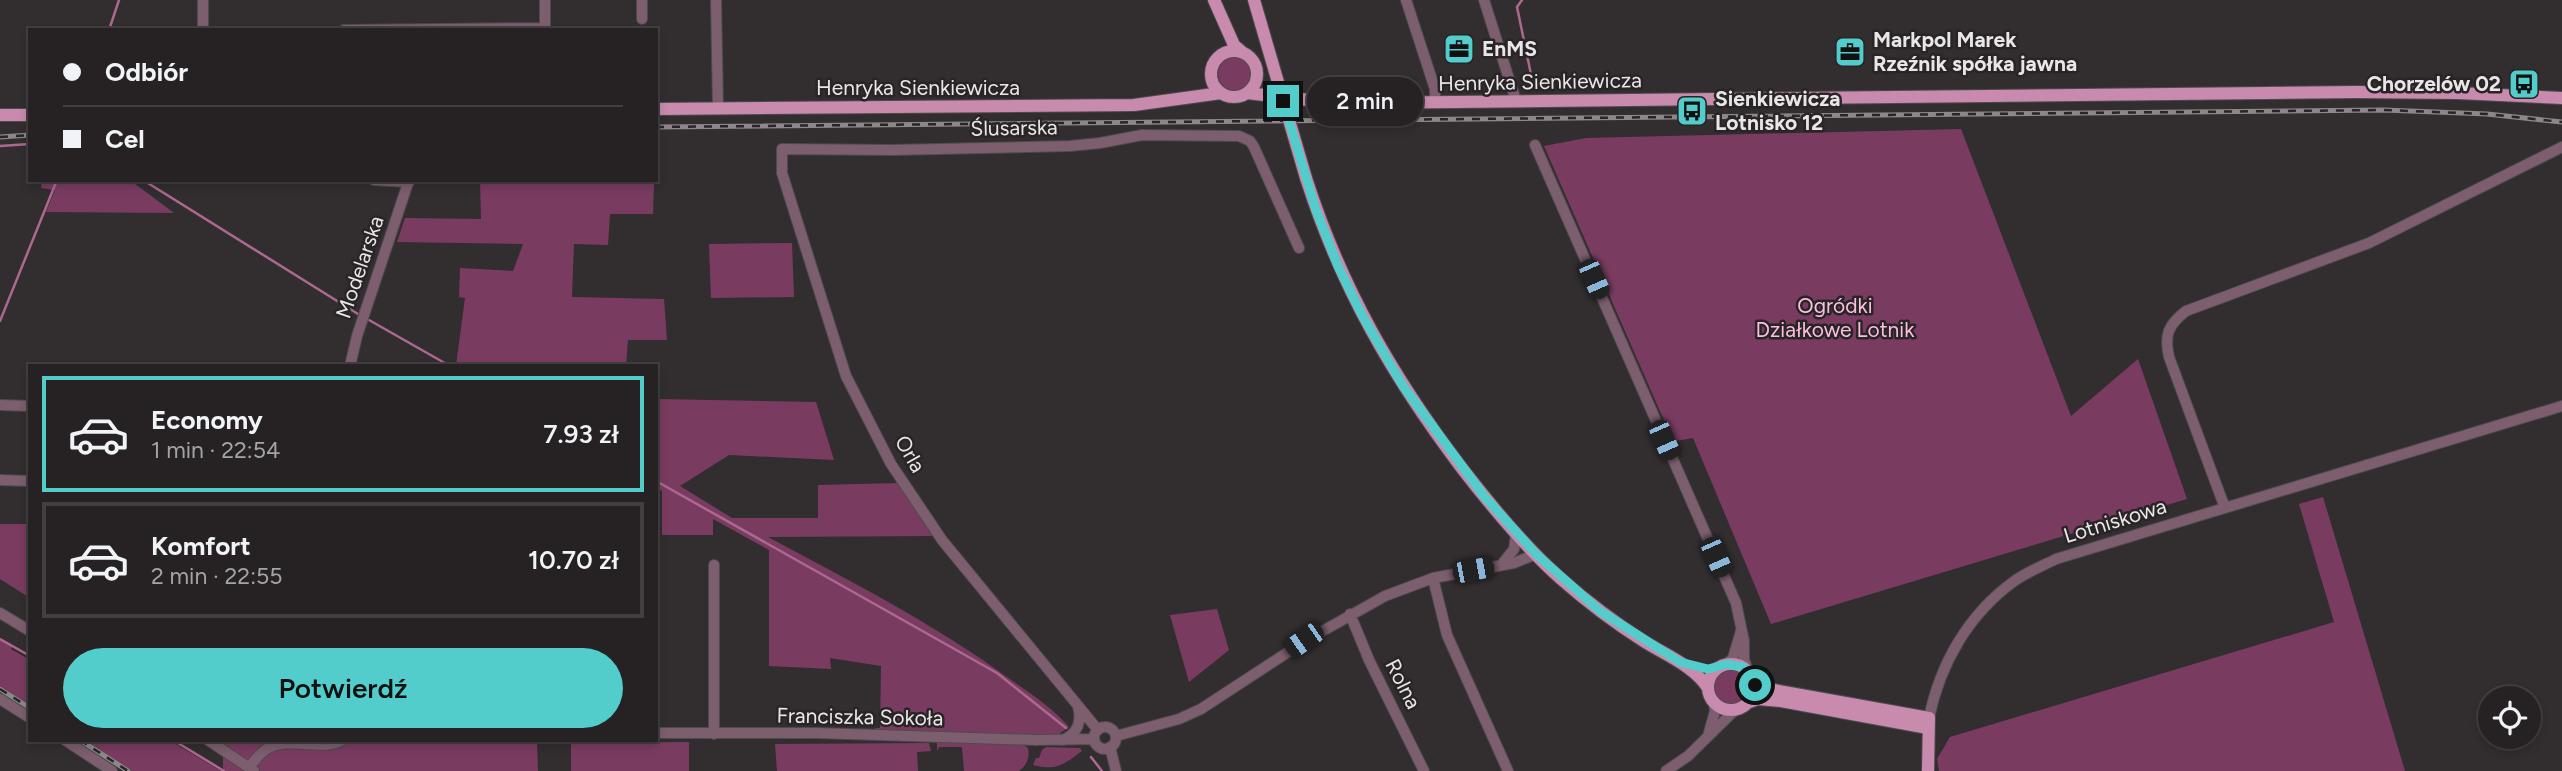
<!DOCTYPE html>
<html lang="pl">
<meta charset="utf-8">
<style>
body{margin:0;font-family:Figtree,sans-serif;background:#322f31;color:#f1f3f6;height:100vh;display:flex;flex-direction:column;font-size:26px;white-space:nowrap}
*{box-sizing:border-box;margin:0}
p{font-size:23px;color:#a4a4a6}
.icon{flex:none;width:38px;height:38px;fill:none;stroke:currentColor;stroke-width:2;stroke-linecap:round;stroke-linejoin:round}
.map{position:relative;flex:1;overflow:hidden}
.side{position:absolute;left:28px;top:364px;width:630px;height:378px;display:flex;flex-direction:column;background:#262224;border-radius:0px;box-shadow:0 4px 10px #0003,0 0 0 2px #423f41}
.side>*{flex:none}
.banner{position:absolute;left:28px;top:28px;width:630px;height:154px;border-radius:0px;box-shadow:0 4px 10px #0003,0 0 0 2px #423f41;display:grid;align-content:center;height:154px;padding:0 35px;background:#262224}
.tools{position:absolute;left:2478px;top:686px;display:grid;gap:14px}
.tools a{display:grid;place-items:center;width:63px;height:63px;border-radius:50%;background:#262224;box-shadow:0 4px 10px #0003,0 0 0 2px #423f41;font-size:35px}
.end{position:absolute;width:32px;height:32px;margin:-16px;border:9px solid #52cdcc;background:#111;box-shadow:0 0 0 4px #111}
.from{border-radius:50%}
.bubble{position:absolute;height:49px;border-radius:24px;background:#262224;box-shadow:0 4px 10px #0003,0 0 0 2px #423f41;font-size:23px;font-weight:600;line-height:49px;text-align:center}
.car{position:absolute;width:21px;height:42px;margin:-21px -10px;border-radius:9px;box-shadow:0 0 5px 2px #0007;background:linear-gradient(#222 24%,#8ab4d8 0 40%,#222 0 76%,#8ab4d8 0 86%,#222 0)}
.banner b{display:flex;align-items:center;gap:24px;height:66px;font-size:26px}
.banner b+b{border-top:2px solid #423f41}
.banner i{width:18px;height:18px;background:#f1f3f6}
ul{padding:12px 0 0;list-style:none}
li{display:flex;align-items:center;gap:21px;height:116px;margin:0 14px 10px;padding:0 21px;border:4px solid #423f41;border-radius:0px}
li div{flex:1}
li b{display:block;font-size:26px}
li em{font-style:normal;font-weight:600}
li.on{border-color:#52cdcc}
li>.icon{width:63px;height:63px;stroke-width:1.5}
.button{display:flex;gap:14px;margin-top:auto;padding:14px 35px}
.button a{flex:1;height:80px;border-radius:42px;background:#52cdcc;color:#111;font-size:28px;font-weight:600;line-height:80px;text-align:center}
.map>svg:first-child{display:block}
</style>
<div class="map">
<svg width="2562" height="771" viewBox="0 0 2562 771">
<rect width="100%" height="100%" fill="#322e30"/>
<path fill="#793c60" d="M1218 74a17 17 0 1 1 34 0a17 17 0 1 1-34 0Z
M 1961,129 L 2071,416 L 2138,359 L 2187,499 L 1771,624 L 1693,438 L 1676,441 L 1670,434 L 1544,146 L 1586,138 Z
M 42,180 L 130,180 L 174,213 L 46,212 L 55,190 L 41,188 Z
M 480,180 L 577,180 L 654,184 L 653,214 L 610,214 L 608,245 L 574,244 L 572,297 L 664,299 L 667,340 L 628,340 L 626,366 L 456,366 L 465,298 L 459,297 L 460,268 L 513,271 L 523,244 L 397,242 L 405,218 L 481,219 Z
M 792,243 L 794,297 L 711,298 L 709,244 Z
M 656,399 L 816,402 L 834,460 L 729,455 L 680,486 L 732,518 L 818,518 L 818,485 L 899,483 L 935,536 L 768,537 C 850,581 935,624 1011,680 C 1031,694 1053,708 1069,727 L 1060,733 L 1060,736 L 876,732 L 875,728 L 880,728 L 881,666 L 830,658 L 831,669 L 769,666 L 769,550 L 713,519 L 713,535 L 662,535 L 662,491 L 656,487 Z
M 2323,497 L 2405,771 L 1939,771 L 1937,759 L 1950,737 L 2334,622 L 2299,504 Z
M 0,524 L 30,524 L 30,598 L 0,579 Z
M 1217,609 L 1229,650 L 1189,682 L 1170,615 Z
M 0,640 L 12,646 L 11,649 L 30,660 L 30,705 L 0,686 Z
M1714 687a17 17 0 1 1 34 0a17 17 0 1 1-34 0Z
M 84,740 L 169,740 L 221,771 L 132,771 Z
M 223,740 L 537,740 L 538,771 L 223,771 Z
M 689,742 L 689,771 L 571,771 L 571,743 Z
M 937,742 L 1022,744 L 1028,748 C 1030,757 1027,765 1019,771 L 964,771 L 962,747 L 939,747 L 937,751 Z
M 929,743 L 931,751 L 917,752 L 918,771 L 777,771 L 775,744 Z
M 1046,747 L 1080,748 L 1082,751 C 1063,765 1057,771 1033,765 L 1036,758 L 1039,758 L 1042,750 Z"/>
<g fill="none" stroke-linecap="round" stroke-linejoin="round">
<path stroke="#ad6890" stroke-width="2.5" d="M 1522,0 L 1517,7 L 1533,84
M 109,30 L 119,0
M 0,146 L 30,144
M 143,180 L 358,314
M 369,320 L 450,366
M 0,321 L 57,180
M 656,481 L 997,673 L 1066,728
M 0,639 L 30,656
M 173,740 L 224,771
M 1091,757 L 1102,771"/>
<g stroke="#4f4b4d" stroke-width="12">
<path id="minor" d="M 203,0 L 203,30
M 642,0 L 642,19
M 716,0 L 718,108
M 1406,0 L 1435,89 L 1435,102
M 1484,0 L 1516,101
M 344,30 L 545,28
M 545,30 L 545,0
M 1535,145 L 1736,603 L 1744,641 L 1744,660 L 1748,670
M 374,180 L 409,182
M 350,366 L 357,336 L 409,180
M 0,405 L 30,406
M 0,480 L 30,481
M 2225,508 L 2169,357 C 2164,335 2168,325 2186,311 L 2369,243 L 2562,147
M 1503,563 L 1514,549 L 1516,534
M 1433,578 L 1447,635 L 1508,771
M 0,613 L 30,631
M 1350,614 L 1369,660 L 1424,771
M 1727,664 L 1733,658 L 1741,631
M 0,699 L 30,718
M 1929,718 C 1940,664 1968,615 2013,582 C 2025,573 2042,566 2056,559 L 2562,406
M1094 738a11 11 0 1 1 22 0a11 11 0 1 1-22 0Z
M 1098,730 L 942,540 L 891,464 L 846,376 L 782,173 L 782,149 L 892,150 L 1070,146 L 1100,143 L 1142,135 L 1239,136 L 1250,141 L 1254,147 L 1299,248
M 656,733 L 817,733 L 1036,740 L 1094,739
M 714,734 L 714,565
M 1116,736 L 1179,719 L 1201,709 L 1305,641 L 1385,596 L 1433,578 L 1514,563 L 1536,554
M 1708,736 L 1715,711 L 1714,703
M 65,740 L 112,771
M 208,740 L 254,771
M 1063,740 C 1078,733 1082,722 1078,706
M 1110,747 L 1116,771
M 249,767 C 254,761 259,755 265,750 C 288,734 320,753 343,740
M 1666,771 L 1688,756 L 1735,710"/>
</g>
<g stroke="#4f4b4d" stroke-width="14">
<path id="major" d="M 1214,0 L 1234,45 L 1241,51
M 1254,0 L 1261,24
M1211 74a23 23 0 1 1 46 0a23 23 0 1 1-46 0Z
M 1247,93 L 1326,102 L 1358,103 L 2356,92 L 2458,93 L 2562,98
M 656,109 L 1134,105 L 1221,93
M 0,115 L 30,115
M 1306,178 C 1341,287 1392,376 1461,467 C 1491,506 1523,545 1560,578 C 1586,601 1615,623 1645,642 C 1666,655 1695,667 1708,688
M1708 687a23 23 0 1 1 46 0a23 23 0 1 1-46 0Z
M 1754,680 L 1761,685 L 1774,690 L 1929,718 L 1928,771
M 1750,702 L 1758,699 L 1781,701 L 1928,728"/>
</g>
<use href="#minor" stroke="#7c5e6f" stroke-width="10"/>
<use href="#major" stroke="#c88aad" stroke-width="12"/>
<g stroke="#8c888a" stroke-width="5">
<path id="rail" d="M 656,127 L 2384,110 L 2487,114 L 2562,122
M 0,137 L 30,135
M 0,689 L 30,708
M 80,740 L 128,771"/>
</g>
<use href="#rail" stroke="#292426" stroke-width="2.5" stroke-dasharray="8" stroke-linecap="butt"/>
<g stroke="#4f4b4d" stroke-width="14" stroke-linecap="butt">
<path id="major-bridge" d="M 1261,24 L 1306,178"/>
</g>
<use href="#major-bridge" stroke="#c88aad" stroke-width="12"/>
</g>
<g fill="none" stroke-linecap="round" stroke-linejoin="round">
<path stroke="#52cdcc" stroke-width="9" d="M 1283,101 L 1316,210 L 1338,266 L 1362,315 L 1403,386 L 1484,496 L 1536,554 L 1600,611 L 1680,662 L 1708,669 L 1727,664 L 1743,667 L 1751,675 L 1755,685"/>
</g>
<defs>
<g id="office-square" transform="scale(1.575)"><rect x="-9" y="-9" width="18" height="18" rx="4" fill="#52cdcc" stroke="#292426"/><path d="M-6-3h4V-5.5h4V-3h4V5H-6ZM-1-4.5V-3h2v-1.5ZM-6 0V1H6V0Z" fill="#111"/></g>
<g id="bus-square" transform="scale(1.575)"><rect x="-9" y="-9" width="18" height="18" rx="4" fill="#52cdcc" stroke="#292426"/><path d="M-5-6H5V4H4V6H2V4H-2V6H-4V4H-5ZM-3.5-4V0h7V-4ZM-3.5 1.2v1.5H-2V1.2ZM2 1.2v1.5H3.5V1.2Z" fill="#111"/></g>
</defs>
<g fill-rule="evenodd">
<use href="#office-square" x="1459" y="49"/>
<use href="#office-square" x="1850" y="52"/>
<use href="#bus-square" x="2524" y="84"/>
<use href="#bus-square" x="1692" y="111"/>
</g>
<g text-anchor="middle" stroke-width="5" stroke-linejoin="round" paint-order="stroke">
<g font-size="21" font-weight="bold" fill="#e9e6e8" stroke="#292426" text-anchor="start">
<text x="1873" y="47">Markpol Marek<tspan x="1873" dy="24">Rzeźnik spółka jawna</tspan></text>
<text x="1482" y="56">EnMS</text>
<text x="2501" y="91" text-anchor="end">Chorzelów 02</text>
<text x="1715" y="106">Sienkiewicza<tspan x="1715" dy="24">Lotnisko 12</tspan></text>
</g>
<g font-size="21" fill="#e9e6e8" stroke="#292426">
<text transform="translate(1540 82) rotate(-1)" y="7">Henryka Sienkiewicza</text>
<text x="918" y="95">Henryka Sienkiewicza</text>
<text transform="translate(1014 128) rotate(-1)" y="7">Ślusarska</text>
<text transform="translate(360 267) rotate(-71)" y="7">Modelarska</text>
<text transform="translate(910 454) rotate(60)" y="7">Orla</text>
<text transform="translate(2115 521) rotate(-17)" y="7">Lotniskowa</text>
<text transform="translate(1403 684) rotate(63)" y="7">Rolna</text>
<text transform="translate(860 717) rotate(1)" y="7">Franciszka Sokoła</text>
</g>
<g font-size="21" fill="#fabfdf" stroke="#292426">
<text x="1835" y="313">Ogródki<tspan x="1835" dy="24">Działkowe Lotnik</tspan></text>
</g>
</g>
</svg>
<div class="tools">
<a><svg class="icon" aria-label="locate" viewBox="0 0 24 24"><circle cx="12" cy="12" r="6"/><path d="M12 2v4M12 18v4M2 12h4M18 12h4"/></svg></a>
</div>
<i class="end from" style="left:1755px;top:685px"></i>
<i class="end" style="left:1283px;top:101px"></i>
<div class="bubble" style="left:1307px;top:77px;width:116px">2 min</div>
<i class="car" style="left:1594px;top:279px;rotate:156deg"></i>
<i class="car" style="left:1664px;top:440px;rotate:156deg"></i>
<i class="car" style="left:1716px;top:557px;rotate:156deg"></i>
<i class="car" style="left:1473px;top:570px;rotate:79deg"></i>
<i class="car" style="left:1304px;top:640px;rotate:235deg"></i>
<div class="banner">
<b><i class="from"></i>Odbiór</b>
<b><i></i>Cel</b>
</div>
<section class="side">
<ul>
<li class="on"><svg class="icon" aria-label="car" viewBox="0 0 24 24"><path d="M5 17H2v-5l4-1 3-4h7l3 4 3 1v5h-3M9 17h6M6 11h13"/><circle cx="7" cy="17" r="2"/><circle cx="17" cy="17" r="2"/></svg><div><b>Economy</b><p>1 min · 22:54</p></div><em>7.93 zł</em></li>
<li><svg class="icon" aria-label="car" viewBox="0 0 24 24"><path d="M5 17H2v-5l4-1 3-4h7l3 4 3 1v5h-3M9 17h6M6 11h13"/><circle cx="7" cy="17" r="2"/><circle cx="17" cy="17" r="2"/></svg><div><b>Komfort</b><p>2 min · 22:55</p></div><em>10.70 zł</em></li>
</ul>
<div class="button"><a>Potwierdź</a></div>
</section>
</div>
